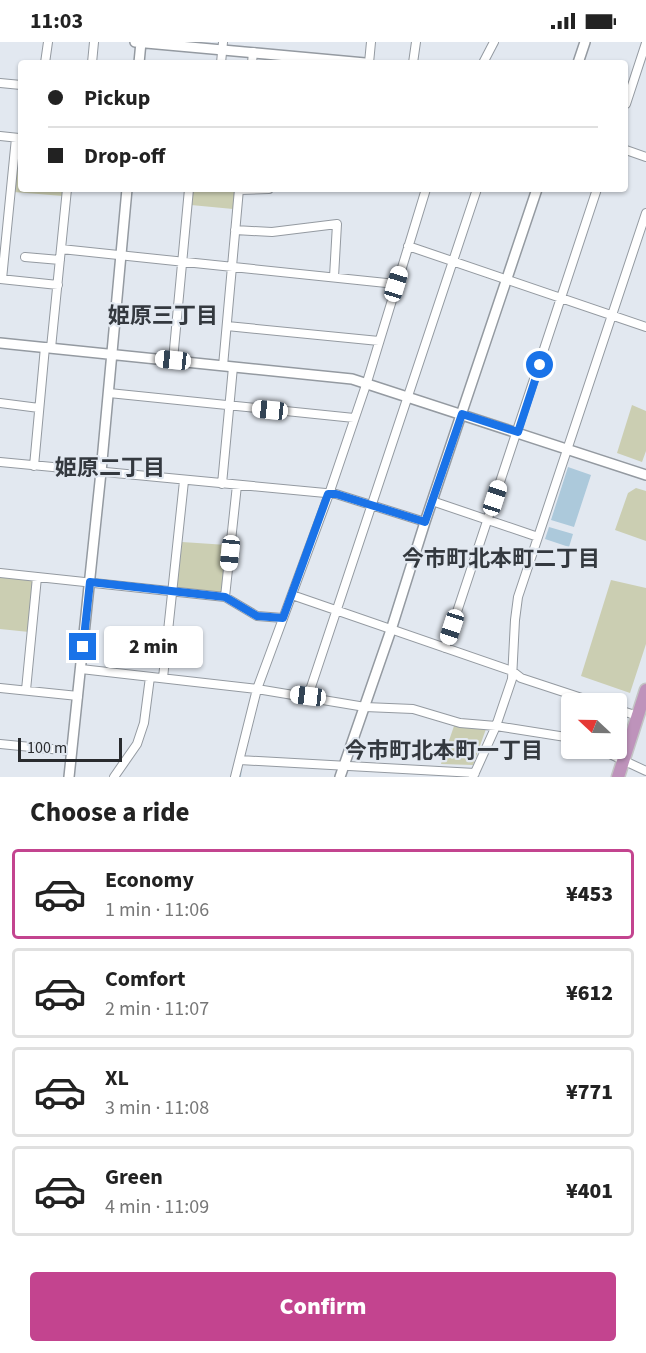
<!DOCTYPE html>
<meta charset="utf-8">
<style>
body{margin:0;font-family:"Source Sans 3","Noto Sans JP",sans-serif;background:#f2f2f2;color:#222;height:100vh;display:flex;flex-direction:column;font-size:22px;white-space:nowrap}
*{box-sizing:border-box;margin:0}
p{font-size:20px;color:#767676}
.icon{flex:none;width:33px;height:33px;fill:none;stroke:currentColor;stroke-width:2;stroke-linecap:round;stroke-linejoin:round}
.map{position:relative;height:735px;overflow:hidden}
.sheet{display:flex;flex-direction:column;background:#fff;flex:1}
.sheet>*{flex:none}
.top-card{position:absolute;left:18px;top:18px;width:610px;height:132px;border-radius:6px;box-shadow:0 2px 4px #0004;display:grid;align-content:center;height:132px;padding:0 30px;background:#fff}
.needle{width:39px;rotate:292deg}
.controls{position:absolute;left:561px;top:651px;display:grid;gap:12px}
.controls a{display:grid;place-items:center;width:66px;height:66px;border-radius:6px;background:#fff;box-shadow:0 2px 4px #0004;font-size:30px}
.scale{position:absolute;left:18px;bottom:15px;width:104px;box-sizing:border-box;padding-left:6px;border:3px solid #292b2e;border-top:0;font-size:16px;line-height:21px;white-space:nowrap;color:#292b2e;-webkit-text-stroke:4px #e2e8f0;paint-order:stroke}
.end{position:absolute;width:27px;height:27px;margin:-14px;border:8px solid #1a73e8;background:#fff;box-shadow:0 0 0 3px #fff}
.from{border-radius:50%}
.bubble{position:absolute;height:42px;border-radius:6px;background:#fff;box-shadow:0 2px 4px #0004;font-size:20px;font-weight:800;line-height:42px;text-align:center}
.car{position:absolute;width:18px;height:36px;margin:-18px -9px;border-radius:8px;box-shadow:0 0 4px 2px #0007;background:linear-gradient(#fff 24%,#345 0 40%,#fff 0 76%,#345 0 86%,#fff 0)}
.top-card b{display:flex;align-items:center;gap:21px;height:57px;font-size:22px}
.top-card b+b{border-top:2px solid #e0e0e0}
.top-card i{width:15px;height:15px;background:#222}
ul{padding:0;list-style:none}
li{display:flex;align-items:center;gap:18px;height:90px;margin:0 12px 9px;padding:0 18px;border:3px solid #e0e0e0;border-radius:6px}
li div{flex:1}
li b{display:block;font-size:22px}
li em{font-style:normal;font-weight:800}
li.selected{border-color:#c3448f}
li>.icon{width:54px;height:54px;stroke-width:1.5}
h2{padding:0 30px;font-size:27px;line-height:72px}
.button{display:flex;gap:12px;margin-top:auto;padding:12px 30px}
.button a{flex:1;height:69px;border-radius:6px;background:#c3448f;color:#fff;font-size:24px;font-weight:800;line-height:69px;text-align:center}
.status{display:flex;justify-content:space-between;align-items:center;height:42px;padding:0 30px;background:#fff;direction:ltr}
.status svg{height:16px;fill:currentColor}
.map>svg:first-child{display:block}
</style>
<div class="status"><b>11:03</b><svg viewBox="0 0 49 12"><path d="M0 12V9h3v3zM5 12V6h3v6zM10 12V3h3v9zM15 12V0h3v12zM26 1h20v11H26zM47 4h2v5h-2z"/></svg></div>
<div class="map">
<svg width="646" height="735" viewBox="0 0 646 735">
<rect width="100%" height="100%" fill="#e2e8f0"/>
<path fill="#cbceb2" d="M 21,100 L 21,147 L 64,147 L 63,154 L 14,150 L 19,101 Z
M 193,147 L 235,147 L 233,167 L 191,163 Z
M 632,363 L 646,369 L 646,409 L 642,420 L 617,411 Z
M 636,446 L 646,449 L 646,499 L 615,488 L 628,451 Z
M 182,500 L 227,503 L 223,550 L 221,552 L 177,546 Z
M 0,535 L 34,538 L 29,590 L 0,587 Z
M 611,538 L 646,546 L 646,602 L 630,651 L 581,634 Z
M 454,684 L 486,687 L 473,723 L 441,722 Z"/>
<path fill="#acc9db" d="M 568,425 L 591,433 L 574,485 L 551,478 Z
M 549,485 L 573,492 L 569,505 L 545,497 Z"/>
<g fill="none" stroke-linecap="round" stroke-linejoin="round">
<path stroke="#acc9db" stroke-width="2" d="M 240,735 L 241,725"/>
<g stroke="#949aa1" stroke-width="10">
<path id="minor" d="M 45,21 L 48,0
M 92,21 L 94,0
M 221,21 L 223,0
M 252,21 L 253,10
M 369,21 L 371,0
M 413,21 L 416,0
M 483,21 L 494,0
M 0,41 L 21,43
M 626,62 L 646,1
M 0,94 L 19,96
M 626,108 L 646,115
M 239,148 L 269,147
M 235,188 L 272,190 L 337,182 L 334,235
M 408,204 L 646,285
M 61,207 L 396,242
M 25,215 L 60,218
M 0,237 L 58,243
M 2,237 L 16,96
M 227,284 L 379,299
M 51,306 L 67,147
M 173,318 L 189,147
M 223,324 L 239,147
M 109,351 L 354,376
M 0,361 L 39,366
M 0,420 L 336,452 L 425,480
M 34,424 L 45,305
M 222,442 L 233,325
M 432,459 L 538,495
M 0,531 L 225,555 L 257,574 L 283,576
M 292,553 L 512,629 L 521,636 L 600,662
M 225,555 L 237,443
M 445,606 L 597,147
M 81,627 L 257,647 L 365,665 L 413,667 L 460,681 L 496,684 L 572,696
M 163,636 L 184,439
M 0,646 L 78,654
M 26,648 L 37,535
M 308,654 L 477,147
M 616,667 L 638,674
M 0,702 L 72,709
M 597,706 L 646,729
M 240,718 L 475,731
M 114,735 L 137,702 L 144,681 L 150,635
M 235,735 L 257,647 L 329,452 L 367,340 L 426,147
M 473,735 L 496,684 L 512,637 L 515,578 L 518,555 L 646,171"/>
</g>
<g stroke="#949aa1" stroke-width="12">
<path id="tertiary" d="M 135,0 L 365,21
M 139,21 L 141,0
M 578,21 L 585,0
M 0,301 L 352,337 L 646,433
M 69,735 L 101,430 L 127,147
M 340,735 L 391,588 L 425,480 L 537,147"/>
</g>
<g stroke="#c3c4c4" stroke-width="15">
<path id="trunk" d="M 618,735 L 646,648"/>
</g>
<use href="#minor" stroke="#fff" stroke-width="8"/>
<use href="#tertiary" stroke="#fff" stroke-width="9"/>
<use href="#trunk" stroke="#be93bb" stroke-width="12"/>
</g>
<g fill="none" stroke-linecap="round" stroke-linejoin="round">
<path stroke="#1a73e8" stroke-width="8" d="M 83,605 L 90,540 L 225,555 L 257,574 L 283,576 L 328,452 L 336,452 L 425,480 L 462,372 L 518,390 L 540,323"/>
</g>
<g text-anchor="middle" stroke-width="4.5" stroke-linejoin="round" paint-order="stroke">
<g font-size="22" font-weight="bold" fill="#34393f" stroke="#e2e8f0">
<text x="163" y="281">姫原三丁目</text>
<text x="110" y="433">姫原二丁目</text>
<text x="501" y="524">今市町北本町二丁目</text>
<text x="444" y="716">今市町北本町一丁目</text>
</g>
</g>
</svg>
<div class="controls">
<a><svg class="needle" viewBox="-14 -14 28 28"><path d="M0-13l5 13h-10z" fill="#e53935"/><path d="M0 13l5-13h-10z" fill="#767676"/></svg></a>
</div>
<div class="scale">100 m</div>
<i class="end from" style="left:540px;top:323px"></i>
<i class="end" style="left:83px;top:605px"></i>
<div class="bubble" style="left:104px;top:584px;width:99px">2 min</div>
<i class="car" style="left:396px;top:242px;rotate:17deg"></i>
<i class="car" style="left:173px;top:318px;rotate:276deg"></i>
<i class="car" style="left:270px;top:368px;rotate:276deg"></i>
<i class="car" style="left:495px;top:456px;rotate:18deg"></i>
<i class="car" style="left:230px;top:511px;rotate:186deg"></i>
<i class="car" style="left:452px;top:585px;rotate:198deg"></i>
<i class="car" style="left:308px;top:654px;rotate:277deg"></i>
<div class="top-card">
<b><i class="from"></i>Pickup</b>
<b><i></i>Drop-off</b>
</div>
</div>
<section class="sheet">
<h2>Choose a ride</h2>
<ul>
<li class="selected"><svg class="icon" aria-label="car" viewBox="0 0 24 24"><path d="M5 17H2v-5l4-1 3-4h7l3 4 3 1v5h-3M9 17h6M6 11h13"/><circle cx="7" cy="17" r="2"/><circle cx="17" cy="17" r="2"/></svg><div><b>Economy</b><p>1 min · 11:06</p></div><em>¥453</em></li>
<li><svg class="icon" aria-label="car" viewBox="0 0 24 24"><path d="M5 17H2v-5l4-1 3-4h7l3 4 3 1v5h-3M9 17h6M6 11h13"/><circle cx="7" cy="17" r="2"/><circle cx="17" cy="17" r="2"/></svg><div><b>Comfort</b><p>2 min · 11:07</p></div><em>¥612</em></li>
<li><svg class="icon" aria-label="car" viewBox="0 0 24 24"><path d="M5 17H2v-5l4-1 3-4h7l3 4 3 1v5h-3M9 17h6M6 11h13"/><circle cx="7" cy="17" r="2"/><circle cx="17" cy="17" r="2"/></svg><div><b>XL</b><p>3 min · 11:08</p></div><em>¥771</em></li>
<li><svg class="icon" aria-label="car" viewBox="0 0 24 24"><path d="M5 17H2v-5l4-1 3-4h7l3 4 3 1v5h-3M9 17h6M6 11h13"/><circle cx="7" cy="17" r="2"/><circle cx="17" cy="17" r="2"/></svg><div><b>Green</b><p>4 min · 11:09</p></div><em>¥401</em></li>
</ul>
<div class="button"><a>Confirm</a></div>
</section>
